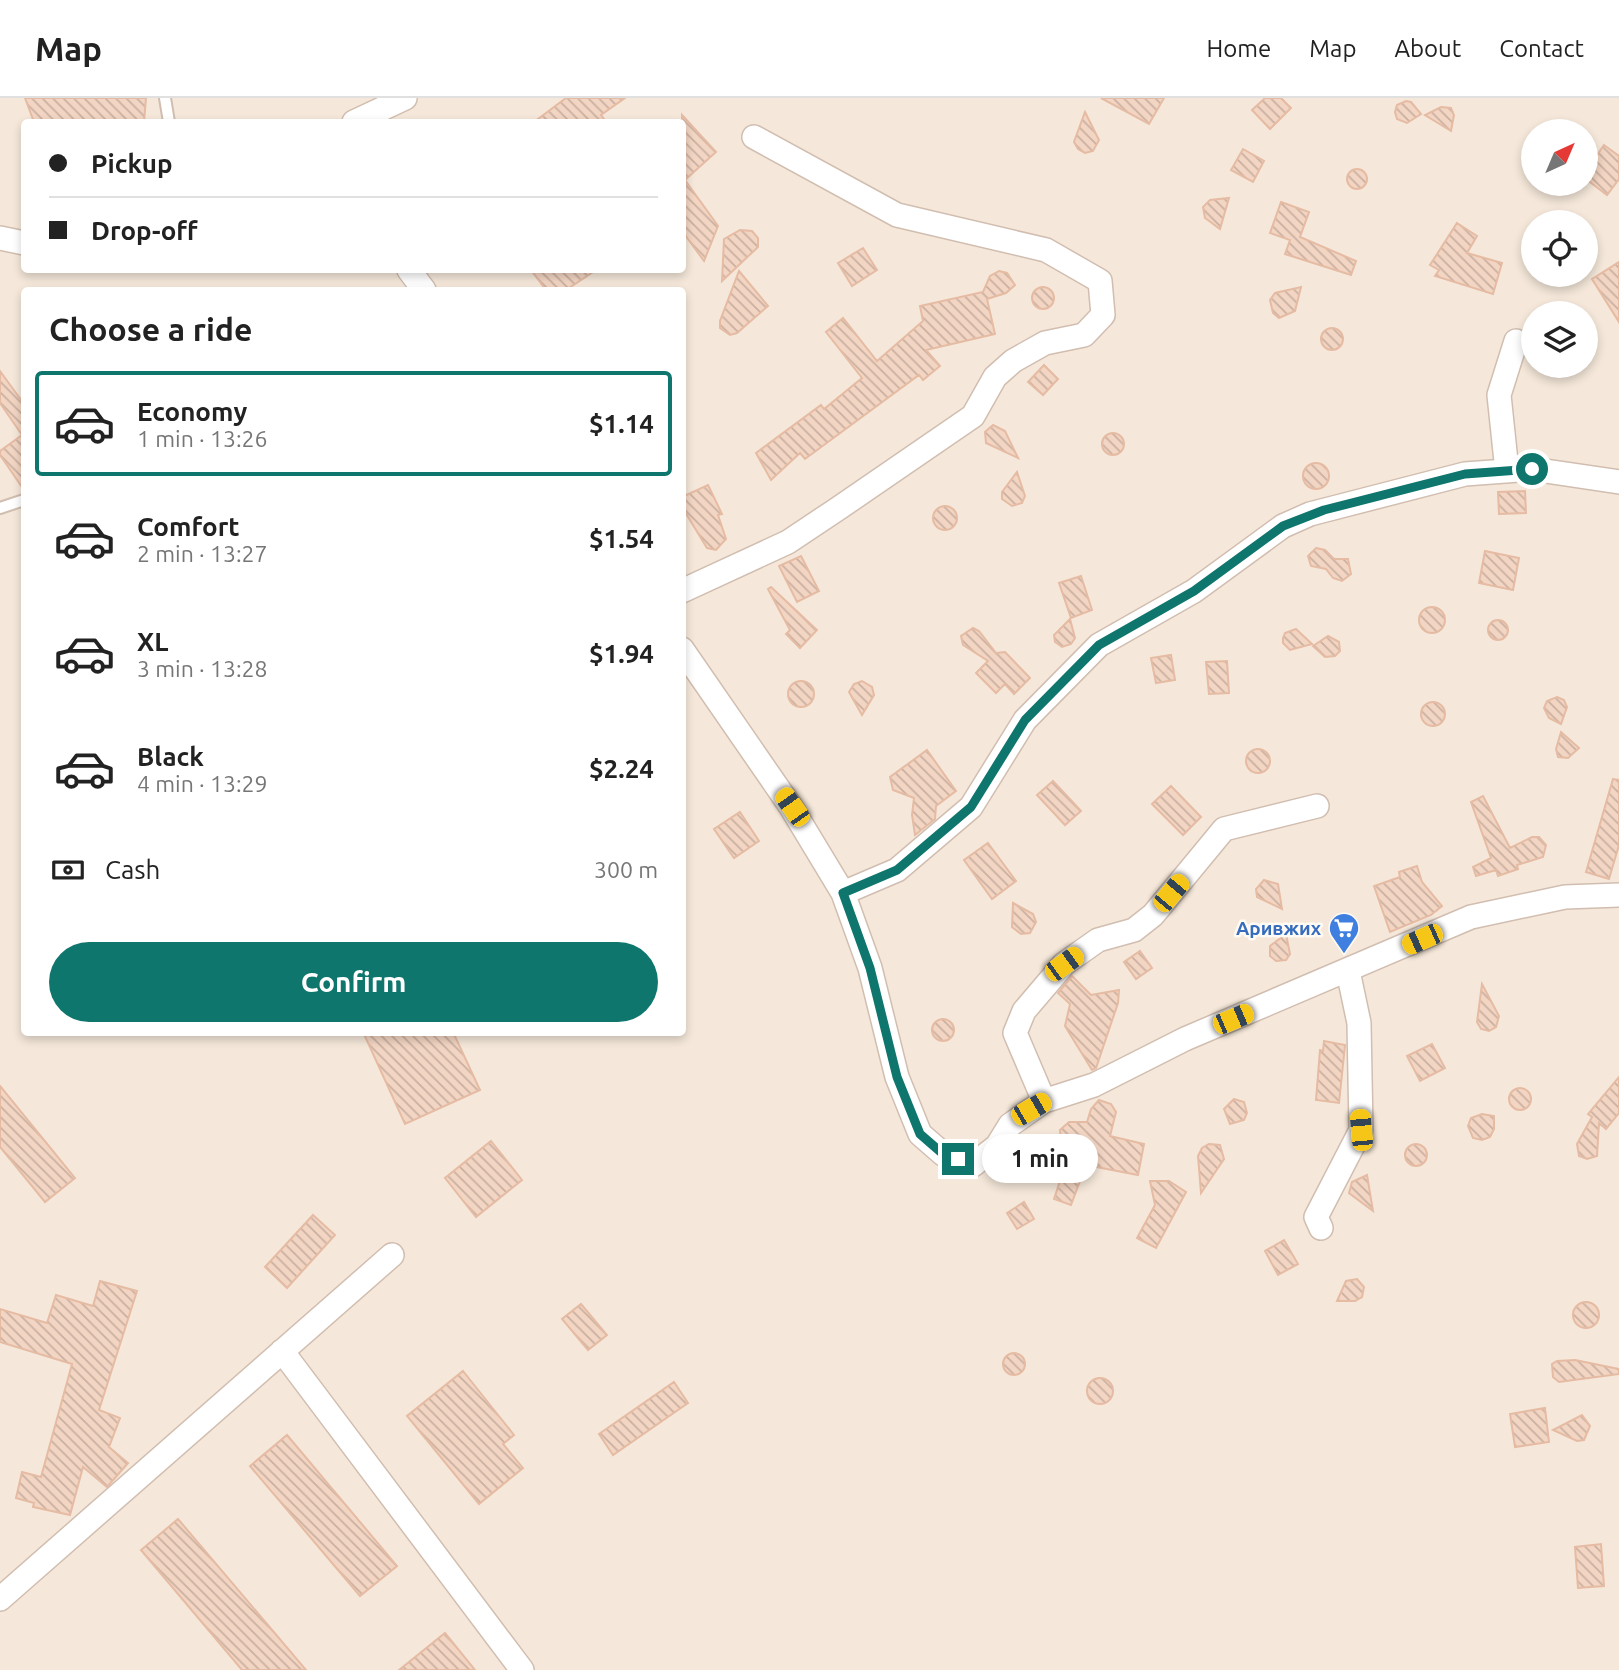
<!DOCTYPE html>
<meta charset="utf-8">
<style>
body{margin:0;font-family:Ubuntu,sans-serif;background:#f6f6f6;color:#222;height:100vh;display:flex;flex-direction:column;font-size:26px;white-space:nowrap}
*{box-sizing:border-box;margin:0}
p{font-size:23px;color:#767676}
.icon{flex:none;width:38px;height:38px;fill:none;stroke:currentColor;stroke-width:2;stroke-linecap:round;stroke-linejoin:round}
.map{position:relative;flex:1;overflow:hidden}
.sheet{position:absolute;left:21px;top:189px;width:665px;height:749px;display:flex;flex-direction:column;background:#fff;border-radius:7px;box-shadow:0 4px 10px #0003}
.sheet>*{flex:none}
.hud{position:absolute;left:21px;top:21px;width:665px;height:154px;border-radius:7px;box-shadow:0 4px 10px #0003;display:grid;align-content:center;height:154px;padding:0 28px;background:#fff}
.needle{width:46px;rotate:44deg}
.tools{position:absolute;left:1521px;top:21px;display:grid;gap:14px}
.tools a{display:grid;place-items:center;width:77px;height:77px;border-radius:50%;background:#fff;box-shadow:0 4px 10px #0003;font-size:35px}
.end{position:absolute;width:32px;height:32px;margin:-16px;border:9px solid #0f766e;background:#fff;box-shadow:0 0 0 4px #fff}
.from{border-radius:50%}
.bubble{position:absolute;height:49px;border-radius:24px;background:#fff;box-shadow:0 4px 10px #0003;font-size:23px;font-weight:700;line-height:49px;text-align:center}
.car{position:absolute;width:21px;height:42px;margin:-21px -10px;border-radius:9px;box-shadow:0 0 5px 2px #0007;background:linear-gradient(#f5c518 24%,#345 0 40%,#f5c518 0 76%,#345 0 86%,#f5c518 0)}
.hud b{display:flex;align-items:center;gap:24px;height:66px;font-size:26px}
.hud b+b{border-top:2px solid #e0e0e0}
.hud i{width:18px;height:18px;background:#222}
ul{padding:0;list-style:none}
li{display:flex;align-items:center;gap:21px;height:105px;margin:0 14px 10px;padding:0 14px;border:4px solid transparent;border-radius:7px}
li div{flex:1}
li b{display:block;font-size:26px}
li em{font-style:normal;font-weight:700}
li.selected{border-color:#0f766e}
li>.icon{width:63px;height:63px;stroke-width:1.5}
h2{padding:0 28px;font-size:32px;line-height:84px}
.pay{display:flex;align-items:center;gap:18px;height:77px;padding:0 28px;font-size:26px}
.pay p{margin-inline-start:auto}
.cta{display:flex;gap:14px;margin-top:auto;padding:14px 28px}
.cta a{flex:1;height:80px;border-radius:42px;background:#0f766e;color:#fff;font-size:28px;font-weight:700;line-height:80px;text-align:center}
header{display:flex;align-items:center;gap:42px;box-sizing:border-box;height:98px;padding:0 35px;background:#fff;border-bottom:2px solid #e0e0e0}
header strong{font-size:33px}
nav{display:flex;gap:38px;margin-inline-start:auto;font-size:24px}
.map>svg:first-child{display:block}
</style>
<header>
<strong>Map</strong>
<nav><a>Home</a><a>Map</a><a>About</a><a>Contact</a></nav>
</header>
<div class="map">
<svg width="1619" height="1572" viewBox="0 0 1619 1572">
<defs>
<pattern id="building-back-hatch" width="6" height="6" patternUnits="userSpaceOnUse" patternTransform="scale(1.75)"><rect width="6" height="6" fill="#f3d5c3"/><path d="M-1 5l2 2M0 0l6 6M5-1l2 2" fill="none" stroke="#cab0a1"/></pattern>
</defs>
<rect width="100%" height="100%" fill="#fdf6ec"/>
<path fill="#f5e8da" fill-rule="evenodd" d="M 0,0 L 1619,0 L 1619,1572 L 0,1572 ZM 24,24 L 682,24 L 682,172 L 24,172 ZM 1533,33 L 1586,33 L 1586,86 L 1533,86 ZM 1533,124 L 1586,124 L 1586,177 L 1533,177 ZM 24,192 L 682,192 L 682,934 L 24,934 ZM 1533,215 L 1586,215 L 1586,268 L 1533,268 Z"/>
<path fill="url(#building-back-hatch)" stroke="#e6bba3" stroke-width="2" d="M 25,0 L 146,0 L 144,24 L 34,24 Z
M 566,0 L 625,0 L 601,17 L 606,24 L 534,24 Z
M 1101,0 L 1164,0 L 1149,26 Z
M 1265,0 L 1281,0 L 1291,10 L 1270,31 L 1252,12 Z
M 1406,3 L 1411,4 L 1421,16 L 1407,25 L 1397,21 L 1395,14 L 1397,7 Z
M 1441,9 L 1451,10 L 1454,17 L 1451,33 L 1425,17 Z
M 1085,14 L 1099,42 L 1093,53 L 1085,55 L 1078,51 L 1074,44 Z
M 682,17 L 716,54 L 685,82 L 718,128 L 704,163 L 682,133 Z
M 1604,47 L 1619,58 L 1619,81 L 1607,97 L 1586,81 L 1586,73 Z
M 1243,51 L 1264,63 L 1253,84 L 1231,72 Z
M1347 81a10 10 0 1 1 20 0a10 10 0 1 1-20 0Z
M 1229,100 L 1220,131 L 1205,120 L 1203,109 L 1210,102 Z
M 1281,104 L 1309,114 L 1300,139 L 1356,163 L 1351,177 L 1285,156 L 1290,142 L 1270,135 Z
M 1457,125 L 1477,138 L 1467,155 L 1502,165 L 1493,196 L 1435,178 L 1439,172 L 1430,167 Z
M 740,132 L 752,133 L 758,140 L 758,149 L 722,183 L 724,141 Z
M 863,150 L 877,172 L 852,188 L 838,165 Z
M 1619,164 L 1619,224 L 1592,181 Z
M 531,172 L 596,172 L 566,192 L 546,192 Z
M 739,173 L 768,208 L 737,235 L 730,237 L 720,230 L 720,223 Z
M 999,173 L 1007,175 L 1015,187 L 1006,195 L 987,201 L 995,236 L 926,252 L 940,268 L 923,282 L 919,277 L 805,361 L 800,355 L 771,382 L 756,355 L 821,307 L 824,311 L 862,280 L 826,234 L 843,220 L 877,263 L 923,223 L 920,208 L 983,194 L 990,178 Z
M 1301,189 L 1295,213 L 1279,220 L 1273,215 L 1270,202 L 1275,195 Z
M1032 200a11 11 0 1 1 22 0a11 11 0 1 1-22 0Z
M1321 241a11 11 0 1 1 22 0a11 11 0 1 1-22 0Z
M 1044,267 L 1058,281 L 1043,297 L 1028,284 Z
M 0,273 L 24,306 L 24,392 L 0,357 L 0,353 L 22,337 L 0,305 Z
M 993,327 L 1005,333 L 1018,360 L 986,345 L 985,334 Z
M1102 346a11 11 0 1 1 22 0a11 11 0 1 1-22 0Z
M1303 378a13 13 0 1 1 26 0a13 13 0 1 1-26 0Z
M 1017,374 L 1025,398 L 1022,405 L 1012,408 L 1002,401 L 1002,394 Z
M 708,387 L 722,416 L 718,417 L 726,441 L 716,452 L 707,450 L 682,409 L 682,399 Z
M 1525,393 L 1526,415 L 1499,416 L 1498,394 Z
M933 420a12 12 0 1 1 24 0a12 12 0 1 1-24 0Z
M 1316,450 L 1325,452 L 1334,461 L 1348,461 L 1351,476 L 1342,483 L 1333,480 L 1326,471 L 1311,468 L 1308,458 Z
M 1485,453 L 1519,460 L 1513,492 L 1479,485 Z
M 801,458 L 819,493 L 797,504 L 779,468 Z
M 1081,478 L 1092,512 L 1071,520 L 1059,485 Z
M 771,489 L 817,532 L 800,550 L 786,536 L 790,532 L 768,491 Z
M1419 522a13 13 0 1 1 26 0a13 13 0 1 1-26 0Z
M 1070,521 L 1075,540 L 1071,546 L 1062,549 L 1055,544 L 1054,537 Z
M1488 532a10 10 0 1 1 20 0a10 10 0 1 1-20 0Z
M 973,530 L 979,533 L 996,555 L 1005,554 L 1030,580 L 1014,596 L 1005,586 L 996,595 L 976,575 L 988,563 L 963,547 L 961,538 Z
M 1296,531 L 1312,546 L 1290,552 L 1283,545 L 1283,540 L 1285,535 Z
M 1328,538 L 1339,544 L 1340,553 L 1335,558 L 1325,559 L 1313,548 Z
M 1171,557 L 1175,582 L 1156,585 L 1151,560 Z
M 1227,563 L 1229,595 L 1209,596 L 1206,564 Z
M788 596a13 13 0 1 1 26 0a13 13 0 1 1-26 0Z
M 862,583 L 872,589 L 874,597 L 862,617 L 849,594 L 854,586 Z
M 1557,599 L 1564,602 L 1567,609 L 1561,626 L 1549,620 L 1544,610 L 1547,603 Z
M1421 616a12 12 0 1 1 24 0a12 12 0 1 1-24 0Z
M 1561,634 L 1579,650 L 1568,660 L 1558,659 L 1556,651 Z
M1246 663a12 12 0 1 1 24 0a12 12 0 1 1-24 0Z
M 927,652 L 956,693 L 936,708 L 935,721 L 915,737 L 912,717 L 914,700 L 893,692 L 890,679 Z
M 1613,681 L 1619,682 L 1619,747 L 1609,781 L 1586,774 Z
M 1053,683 L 1081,713 L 1065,727 L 1037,697 Z
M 1171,688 L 1201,719 L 1183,737 L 1152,706 Z
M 1483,698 L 1510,750 L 1532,739 L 1539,739 L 1546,747 L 1543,759 L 1517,767 L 1518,771 L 1498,778 L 1496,772 L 1476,778 L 1473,769 L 1491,760 L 1471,704 Z
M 740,714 L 759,743 L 734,760 L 714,731 Z
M 988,745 L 1016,783 L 992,801 L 964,762 Z
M 1417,768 L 1422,784 L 1442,808 L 1431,817 L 1390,834 L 1374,788 L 1400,779 L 1399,774 Z
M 1264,782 L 1278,786 L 1282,811 L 1257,799 L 1256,791 Z
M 1013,805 L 1033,816 L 1036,824 L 1030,835 L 1021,836 L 1012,829 Z
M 1286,836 L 1290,856 L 1286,862 L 1276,863 L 1270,858 L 1270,848 Z
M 1140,853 L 1152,870 L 1136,881 L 1124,864 Z
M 1072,878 L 1091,897 L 1119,892 L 1118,905 L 1096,970 L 1092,972 L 1065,928 L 1070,906 L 1058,895 Z
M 1482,886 L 1499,918 L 1496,929 L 1489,933 L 1481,931 L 1477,924 Z
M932 932a11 11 0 1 1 22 0a11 11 0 1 1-22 0Z
M 363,934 L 453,934 L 480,992 L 405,1026 Z
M 1324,943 L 1345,947 L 1339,1005 L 1316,1002 L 1320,952 L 1323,953 Z
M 1432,946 L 1445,970 L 1420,983 L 1407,958 Z
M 1619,979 L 1619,1015 L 1606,1031 L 1599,1025 L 1597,1058 L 1587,1061 L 1579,1058 L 1577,1046 L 1592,1019 L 1588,1016 Z
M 0,988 L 75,1080 L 45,1104 L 0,1049 Z
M1509 1001a11 11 0 1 1 22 0a11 11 0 1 1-22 0Z
M 1234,1001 L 1244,1004 L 1247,1015 L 1244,1022 L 1230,1026 L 1224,1011 Z
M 1099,1002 L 1111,1006 L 1116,1014 L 1110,1038 L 1144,1046 L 1138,1077 L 1086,1067 L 1071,1107 L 1054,1101 L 1070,1053 L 1061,1045 L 1060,1032 L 1069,1024 L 1087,1024 L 1091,1011 Z
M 1482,1016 L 1494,1018 L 1494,1031 L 1490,1039 L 1482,1042 L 1473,1040 L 1468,1028 L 1471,1020 Z
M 491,1043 L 522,1082 L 476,1119 L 445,1080 Z
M1405 1057a11 11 0 1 1 22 0a11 11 0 1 1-22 0Z
M 1209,1046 L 1220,1047 L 1224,1061 L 1201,1095 L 1198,1058 L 1202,1050 Z
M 1367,1077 L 1373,1113 L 1349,1095 L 1352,1084 Z
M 1150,1083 L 1169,1083 L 1186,1094 L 1156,1150 L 1137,1140 L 1155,1107 Z
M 1024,1104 L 1034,1121 L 1017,1131 L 1007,1115 Z
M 313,1117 L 335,1137 L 287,1190 L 265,1169 Z
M 1284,1142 L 1298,1166 L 1278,1177 L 1265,1153 Z
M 1357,1181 L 1364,1189 L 1362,1199 L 1355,1203 L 1337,1203 L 1346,1183 Z
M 100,1183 L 137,1193 L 99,1312 L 120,1320 L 109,1349 L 128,1365 L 107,1389 L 83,1369 L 70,1417 L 33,1409 L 34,1405 L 16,1400 L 22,1374 L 41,1379 L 72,1266 L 0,1244 L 0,1211 L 47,1225 L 56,1197 L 93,1208 Z
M1573 1217a13 13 0 1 1 26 0a13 13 0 1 1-26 0Z
M 581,1206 L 607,1237 L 588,1252 L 562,1221 Z
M1003 1266a11 11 0 1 1 22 0a11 11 0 1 1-22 0Z
M 1575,1262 L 1619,1271 L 1619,1276 L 1559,1284 L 1553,1279 L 1552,1266 L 1557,1263 Z
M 463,1273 L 514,1337 L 503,1346 L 523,1370 L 479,1406 L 407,1318 Z
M1087 1293a13 13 0 1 1 26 0a13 13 0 1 1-26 0Z
M 674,1284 L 688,1305 L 613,1357 L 599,1336 Z
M 1545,1310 L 1549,1344 L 1515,1349 L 1510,1316 Z
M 1582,1317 L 1590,1328 L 1584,1342 L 1577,1343 L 1553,1332 Z
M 287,1337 L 397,1468 L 360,1498 L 250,1368 Z
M 178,1421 L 306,1572 L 242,1572 L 141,1452 Z
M 1601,1446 L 1604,1488 L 1578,1490 L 1575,1449 Z
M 445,1535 L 475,1572 L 399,1572 Z"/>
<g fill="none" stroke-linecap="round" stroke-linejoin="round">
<g stroke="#d1beb0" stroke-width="14">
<path id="service" d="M 165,0 L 169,24
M 0,410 L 24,402"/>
</g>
<g stroke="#d1beb0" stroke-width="26">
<path id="minor" d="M 354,24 L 405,0
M 0,140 L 24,145
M 409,172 L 424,192
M 1507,373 L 1499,297 L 1516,243
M 682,493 L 788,444 L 836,412 L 973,318 L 995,279 L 1013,263 L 1045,245 L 1084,237 L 1103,217 L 1100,183 L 1046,152 L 897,117 L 754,39
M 682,551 L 791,709 L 843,795 L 870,870 L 897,979 L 920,1036 L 943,1056 L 973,1067 L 997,1048 L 1010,1027 L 1044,1003 L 1094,987 L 1185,941 L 1471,819 L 1565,799 L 1619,797
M 843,795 L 897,772 L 971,709 L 1025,622 L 1099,547 L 1194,493 L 1283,428 L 1310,416 L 1465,376 L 1532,371 L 1619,384
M 1044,1003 L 1015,935 L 1024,913 L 1064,866 L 1098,842 L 1134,832 L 1153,817 L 1224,731 L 1317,708
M 1321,1130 L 1316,1119 L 1361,1032 L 1359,925 L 1348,873
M 282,1253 L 522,1572
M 0,1501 L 392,1157"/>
</g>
<use href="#service" stroke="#fff" stroke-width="10"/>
<use href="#minor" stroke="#fff" stroke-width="23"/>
</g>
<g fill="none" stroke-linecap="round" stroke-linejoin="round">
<path stroke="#0f766e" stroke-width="9" d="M 958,1061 L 943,1056 L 920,1036 L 897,979 L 870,870 L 843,795 L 897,772 L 971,709 L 1025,622 L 1099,547 L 1194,493 L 1283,428 L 1324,412 L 1465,376 L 1532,371"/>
</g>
<defs>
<g id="supermarket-pin" transform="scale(1.575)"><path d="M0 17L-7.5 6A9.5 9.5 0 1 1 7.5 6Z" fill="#3f7fe0" stroke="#fffaf3"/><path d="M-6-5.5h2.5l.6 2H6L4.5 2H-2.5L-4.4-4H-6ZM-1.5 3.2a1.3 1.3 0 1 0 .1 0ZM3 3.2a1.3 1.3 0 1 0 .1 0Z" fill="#fff"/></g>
</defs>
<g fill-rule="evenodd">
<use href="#supermarket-pin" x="1344" y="830"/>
</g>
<g text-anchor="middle" stroke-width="5" stroke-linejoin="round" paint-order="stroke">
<g font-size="19" font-weight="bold" fill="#366cbe" stroke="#fffaf3" text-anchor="end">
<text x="1321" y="837">Аривжих</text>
</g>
</g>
</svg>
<div class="tools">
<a><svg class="needle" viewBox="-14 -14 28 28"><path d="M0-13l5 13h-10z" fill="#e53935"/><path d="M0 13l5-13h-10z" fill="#767676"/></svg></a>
<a><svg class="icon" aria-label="locate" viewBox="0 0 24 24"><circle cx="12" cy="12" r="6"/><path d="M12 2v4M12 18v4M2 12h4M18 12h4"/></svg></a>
<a><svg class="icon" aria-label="layers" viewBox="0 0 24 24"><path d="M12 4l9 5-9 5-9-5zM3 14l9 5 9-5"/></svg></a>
</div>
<i class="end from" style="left:1532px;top:371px"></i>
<i class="end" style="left:958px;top:1061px"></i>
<div class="bubble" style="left:982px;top:1036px;width:116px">1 min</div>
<i class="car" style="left:792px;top:709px;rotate:325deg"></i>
<i class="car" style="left:1171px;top:795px;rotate:40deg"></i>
<i class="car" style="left:1422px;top:841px;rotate:246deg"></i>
<i class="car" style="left:1064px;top:866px;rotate:54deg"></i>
<i class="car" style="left:1233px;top:921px;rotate:67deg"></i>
<i class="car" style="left:1031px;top:1011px;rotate:60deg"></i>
<i class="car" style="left:1361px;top:1032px;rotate:355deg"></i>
<div class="hud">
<b><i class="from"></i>Pickup</b>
<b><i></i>Drop-off</b>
</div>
<section class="sheet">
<h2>Choose a ride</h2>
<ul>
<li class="selected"><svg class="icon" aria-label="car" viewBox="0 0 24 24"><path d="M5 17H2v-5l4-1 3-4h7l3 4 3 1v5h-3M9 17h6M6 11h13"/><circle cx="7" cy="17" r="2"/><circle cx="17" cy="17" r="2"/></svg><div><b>Economy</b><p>1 min · 13:26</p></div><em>$1.14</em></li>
<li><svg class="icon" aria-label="car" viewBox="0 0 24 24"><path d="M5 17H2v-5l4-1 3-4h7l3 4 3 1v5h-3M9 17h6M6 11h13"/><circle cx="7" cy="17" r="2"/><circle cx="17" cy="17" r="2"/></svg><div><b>Comfort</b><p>2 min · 13:27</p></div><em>$1.54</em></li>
<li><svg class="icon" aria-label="car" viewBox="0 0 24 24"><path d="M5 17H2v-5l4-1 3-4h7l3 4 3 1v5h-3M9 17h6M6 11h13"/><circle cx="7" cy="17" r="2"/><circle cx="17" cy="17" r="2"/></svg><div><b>XL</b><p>3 min · 13:28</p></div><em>$1.94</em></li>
<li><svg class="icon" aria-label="car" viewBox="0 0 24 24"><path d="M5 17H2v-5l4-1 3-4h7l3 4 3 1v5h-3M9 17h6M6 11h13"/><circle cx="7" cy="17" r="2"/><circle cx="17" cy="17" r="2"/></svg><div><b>Black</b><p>4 min · 13:29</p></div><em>$2.24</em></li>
</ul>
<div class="pay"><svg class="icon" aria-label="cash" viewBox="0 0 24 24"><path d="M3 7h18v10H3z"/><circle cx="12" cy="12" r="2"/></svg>Cash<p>300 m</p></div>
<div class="cta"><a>Confirm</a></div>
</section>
</div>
